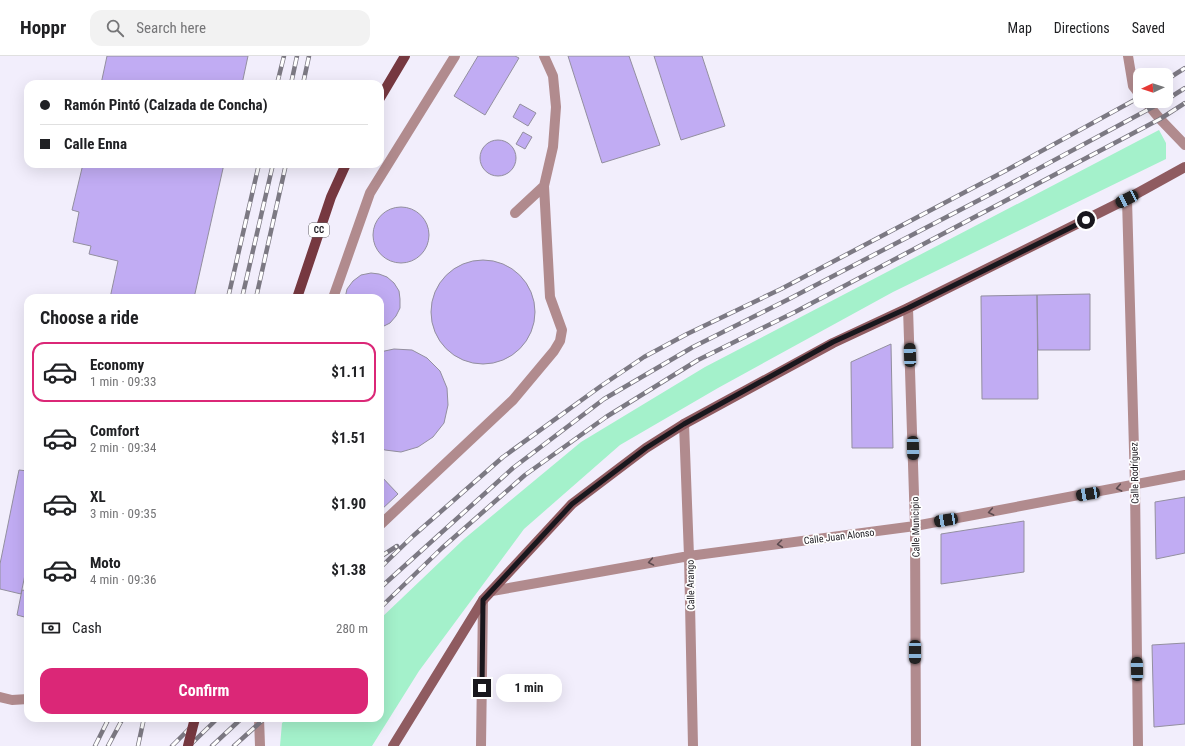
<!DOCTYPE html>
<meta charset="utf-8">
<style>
body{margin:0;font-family:"Roboto Condensed",sans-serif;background:#f2f2f2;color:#202124;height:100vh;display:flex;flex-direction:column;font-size:15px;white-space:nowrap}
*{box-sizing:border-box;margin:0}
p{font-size:13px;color:#757577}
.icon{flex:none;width:22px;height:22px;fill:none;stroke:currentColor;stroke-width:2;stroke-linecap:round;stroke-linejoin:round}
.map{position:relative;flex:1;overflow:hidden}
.details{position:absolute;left:24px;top:238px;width:360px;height:428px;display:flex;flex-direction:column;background:#fff;border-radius:12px;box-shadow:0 4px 16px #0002}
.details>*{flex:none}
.top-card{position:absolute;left:24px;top:24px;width:360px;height:88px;border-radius:12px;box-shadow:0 4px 16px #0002;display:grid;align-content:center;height:88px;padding:0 16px;background:#fff}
.needle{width:26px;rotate:266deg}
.fabs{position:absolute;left:1133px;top:12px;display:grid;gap:8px}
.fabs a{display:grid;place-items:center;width:40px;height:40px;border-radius:8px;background:#fff;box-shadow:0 4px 16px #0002;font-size:20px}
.end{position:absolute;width:18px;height:18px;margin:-9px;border:5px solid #19171d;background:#fff;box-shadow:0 0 0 2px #fff}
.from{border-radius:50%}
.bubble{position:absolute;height:28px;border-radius:12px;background:#fff;box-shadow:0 4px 16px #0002;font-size:13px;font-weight:700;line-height:28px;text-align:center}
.car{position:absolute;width:12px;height:24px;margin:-12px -6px;border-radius:5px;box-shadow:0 0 3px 1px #0007;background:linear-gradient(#222 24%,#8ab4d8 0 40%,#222 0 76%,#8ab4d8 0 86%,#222 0)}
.top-card b{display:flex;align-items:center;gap:14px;height:38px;font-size:15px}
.top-card b+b{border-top:1px solid #e0e0e0}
.top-card i{width:10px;height:10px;background:#202124}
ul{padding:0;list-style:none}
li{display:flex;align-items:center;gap:12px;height:60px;margin:0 8px 6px;padding:0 8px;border:2px solid transparent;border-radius:12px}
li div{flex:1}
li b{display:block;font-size:15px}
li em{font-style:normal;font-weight:700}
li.on{border-color:#db2777}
li>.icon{width:36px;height:36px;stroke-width:1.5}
h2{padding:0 16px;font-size:18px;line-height:48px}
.pay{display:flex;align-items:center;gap:10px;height:44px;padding:0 16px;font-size:15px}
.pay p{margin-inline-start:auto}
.primary-button{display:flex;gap:8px;margin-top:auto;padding:8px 16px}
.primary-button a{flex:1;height:46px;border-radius:12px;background:#db2777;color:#fff;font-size:16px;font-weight:700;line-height:46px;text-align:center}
header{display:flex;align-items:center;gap:24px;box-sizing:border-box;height:56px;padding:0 20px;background:#fff;border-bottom:1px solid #e0e0e0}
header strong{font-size:19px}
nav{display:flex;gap:22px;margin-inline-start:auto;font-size:14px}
.search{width:280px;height:36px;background:#f2f2f2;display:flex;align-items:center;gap:10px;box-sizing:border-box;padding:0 14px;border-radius:12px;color:#757577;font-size:15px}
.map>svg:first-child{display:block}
</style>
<header>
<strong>Hoppr</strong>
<div class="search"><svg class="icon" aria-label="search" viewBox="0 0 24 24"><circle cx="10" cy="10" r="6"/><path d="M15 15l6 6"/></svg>Search here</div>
<nav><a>Map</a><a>Directions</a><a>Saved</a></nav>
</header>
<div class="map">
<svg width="1185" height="690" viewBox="0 0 1185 690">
<rect width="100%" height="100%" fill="#f2eefc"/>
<path fill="#a4f1cb" d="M 1159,74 L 1166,87 L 1166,103 L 893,236 L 718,332 L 620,389 L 524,473 L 419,615 L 372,690 L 280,690 L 282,667 L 287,662 L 380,662 L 380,563 L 464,483 L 581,386 L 705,311 Z"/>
<path fill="#c1acf3" stroke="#938f9f" d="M 107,0 L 248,0 L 242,28 L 101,28 Z
M 478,0 L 515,0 L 519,2 L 485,59 L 454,40 Z
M 568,0 L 629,0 L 660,89 L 602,107 Z
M 654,0 L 702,0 L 725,70 L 681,84 Z
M 520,48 L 536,57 L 528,70 L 513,61 Z
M 523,76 L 532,81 L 525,93 L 516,88 Z
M480 102a18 18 0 1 1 36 0a18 18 0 1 1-36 0Z
M 83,108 L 224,108 L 194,242 L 110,242 L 118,205 L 89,198 L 91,190 L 73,186 L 79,156 L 72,154 Z
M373 179a28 28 0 1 1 56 0a28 28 0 1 1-56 0Z
M431 256a52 52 0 1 1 104 0a52 52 0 1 1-104 0Z
M 371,217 L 379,218 L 387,221 L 394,227 L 399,235 L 400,243 L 400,252 L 396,260 L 390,267 L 380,272 L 380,242 L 345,242 L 347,233 L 353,225 L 361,219 Z
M 1090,238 L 1090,294 L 1038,294 L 1037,239 Z
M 1037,239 L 1038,343 L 982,343 L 981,240 Z
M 891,288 L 893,392 L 852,392 L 851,306 Z
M 394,293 L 412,294 L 427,302 L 440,315 L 447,332 L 448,349 L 444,367 L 433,381 L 418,391 L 401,396 L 385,394 L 380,392 L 380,296 Z
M 19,414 L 28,415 L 28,504 L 21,538 L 0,533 L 0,508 Z
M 380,419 L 398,438 L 380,455 Z
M 1185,441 L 1185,497 L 1156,503 L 1155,446 Z
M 1024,465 L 1024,516 L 941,528 L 941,478 Z
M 22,534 L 28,535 L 28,562 L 17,559 Z
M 1185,587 L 1185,668 L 1154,671 L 1152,589 Z"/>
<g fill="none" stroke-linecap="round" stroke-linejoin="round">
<path stroke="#b18b8e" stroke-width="10" d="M 515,157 L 544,130
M 333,242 L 370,137 L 455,0
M 380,469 L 513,344 L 554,295 L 560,285 L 562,274 L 550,241 L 544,130 L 553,91 L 556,51 L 553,20 L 544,0
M 0,641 L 12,644 L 28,643"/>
<path stroke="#b18b8e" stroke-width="10" d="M 1128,0 L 1133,30 L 1140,39
M 1145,45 L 1160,63 L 1185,89
M 1127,143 L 1135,429 L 1138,690
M 908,252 L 915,470 L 916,690
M 684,368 L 689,500 L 693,690
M 492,535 L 689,500 L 915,470 L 1185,419
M 259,662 L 260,690
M 481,690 L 483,544"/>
<path stroke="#8f5b60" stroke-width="10" d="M 393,690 L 483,544 L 572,448 L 646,392 L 684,368 L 833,287 L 908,252 L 1127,143 L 1185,111"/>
<path stroke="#763840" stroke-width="10" d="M 380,42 L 405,0
M 297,242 L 331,141 L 346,108"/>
<g stroke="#7c7983" stroke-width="4.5">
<path id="rail" d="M 1166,24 L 1185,12
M 277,28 L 284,0
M 291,28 L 297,0
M 303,28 L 309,0
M 1166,44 L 1185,32
M 228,242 L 259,108
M 242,242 L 273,108
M 256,242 L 286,108
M 380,501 L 397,490
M 380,512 L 413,480 L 503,401 L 601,330 L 644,301 L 687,278 L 781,233 L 1005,115 L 1140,41
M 380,532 L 513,412 L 604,343 L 693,291 L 789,243 L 1008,129 L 1164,45
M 380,552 L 442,492 L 525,419 L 606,361 L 698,304 L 795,256 L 1160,63 L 1185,47
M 95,690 L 109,662
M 108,690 L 123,662
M 138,690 L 144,662
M 172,690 L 200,662
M 189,690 L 218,662
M 212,690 L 242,662
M 234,690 L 265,662"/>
</g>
<use href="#rail" stroke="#fff" stroke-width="3" stroke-dasharray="9" stroke-linecap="butt"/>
<path stroke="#763840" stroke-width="10" d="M 188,690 L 195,662"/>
</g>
<defs><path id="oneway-chevron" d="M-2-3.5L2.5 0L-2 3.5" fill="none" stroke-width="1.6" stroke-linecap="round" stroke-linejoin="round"/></defs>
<g stroke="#5d4b50">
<use href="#oneway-chevron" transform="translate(1119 432) rotate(169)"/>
<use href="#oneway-chevron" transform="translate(991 456) rotate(169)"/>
<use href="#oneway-chevron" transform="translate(780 488) rotate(173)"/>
<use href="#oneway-chevron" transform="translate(651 506) rotate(170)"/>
</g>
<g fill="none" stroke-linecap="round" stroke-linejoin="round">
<path stroke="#19171d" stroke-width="5" d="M 482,632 L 483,544 L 572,448 L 646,392 L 684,368 L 833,286 L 908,252 L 1086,164"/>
</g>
<g text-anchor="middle" stroke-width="3.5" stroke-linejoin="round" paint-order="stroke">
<rect fill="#fff" stroke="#5e5d61" stroke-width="1" x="309" y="167" width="20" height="14" rx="3"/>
<g font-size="9" font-weight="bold" fill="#19171d">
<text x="319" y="177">CC</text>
</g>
<g font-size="10" fill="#19171d" stroke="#fff">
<text transform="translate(1134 417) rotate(-91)" y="4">Calle Rodríguez</text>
<text transform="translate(915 471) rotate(-91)" y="4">Calle Municipio</text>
<text transform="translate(839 480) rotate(-7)" y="4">Calle Juan Alonso</text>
<text transform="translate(690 529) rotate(-91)" y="4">Calle Arango</text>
</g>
</g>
</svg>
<div class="fabs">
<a><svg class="needle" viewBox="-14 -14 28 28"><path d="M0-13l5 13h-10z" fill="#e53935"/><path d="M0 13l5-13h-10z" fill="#757577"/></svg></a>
</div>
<i class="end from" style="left:1086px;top:164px"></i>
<i class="end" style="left:482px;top:632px"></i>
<div class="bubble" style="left:496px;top:618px;width:66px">1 min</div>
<i class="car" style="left:1127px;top:143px;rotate:243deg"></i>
<i class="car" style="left:910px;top:299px;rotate:358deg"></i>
<i class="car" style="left:913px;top:392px;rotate:179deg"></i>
<i class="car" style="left:1088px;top:438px;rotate:260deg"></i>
<i class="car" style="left:946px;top:464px;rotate:260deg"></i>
<i class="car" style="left:915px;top:596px;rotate:180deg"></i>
<i class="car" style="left:1137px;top:613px;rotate:359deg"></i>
<div class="top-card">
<b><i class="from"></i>Ramón Pintó (Calzada de Concha)</b>
<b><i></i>Calle Enna</b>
</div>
<section class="details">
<h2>Choose a ride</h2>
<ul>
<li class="on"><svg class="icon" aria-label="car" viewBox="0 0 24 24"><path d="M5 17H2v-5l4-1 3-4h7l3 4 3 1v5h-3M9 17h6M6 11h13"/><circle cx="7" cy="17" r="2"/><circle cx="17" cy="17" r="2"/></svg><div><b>Economy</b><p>1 min · 09:33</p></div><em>$1.11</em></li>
<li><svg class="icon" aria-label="car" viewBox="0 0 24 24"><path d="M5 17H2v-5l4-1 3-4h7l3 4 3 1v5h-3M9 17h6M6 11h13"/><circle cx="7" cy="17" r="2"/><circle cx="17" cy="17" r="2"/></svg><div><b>Comfort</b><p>2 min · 09:34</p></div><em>$1.51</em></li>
<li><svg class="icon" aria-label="car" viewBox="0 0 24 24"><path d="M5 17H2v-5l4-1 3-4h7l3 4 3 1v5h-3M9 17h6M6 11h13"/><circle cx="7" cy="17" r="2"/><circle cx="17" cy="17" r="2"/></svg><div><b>XL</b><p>3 min · 09:35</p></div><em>$1.90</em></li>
<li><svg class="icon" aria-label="car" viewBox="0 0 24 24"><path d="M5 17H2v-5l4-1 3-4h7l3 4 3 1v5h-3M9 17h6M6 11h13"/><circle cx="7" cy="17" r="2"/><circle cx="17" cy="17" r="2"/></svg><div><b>Moto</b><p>4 min · 09:36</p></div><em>$1.38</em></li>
</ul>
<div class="pay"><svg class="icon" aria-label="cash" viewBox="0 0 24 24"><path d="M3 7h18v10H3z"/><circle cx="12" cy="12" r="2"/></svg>Cash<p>280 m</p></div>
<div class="primary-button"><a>Confirm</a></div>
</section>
</div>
